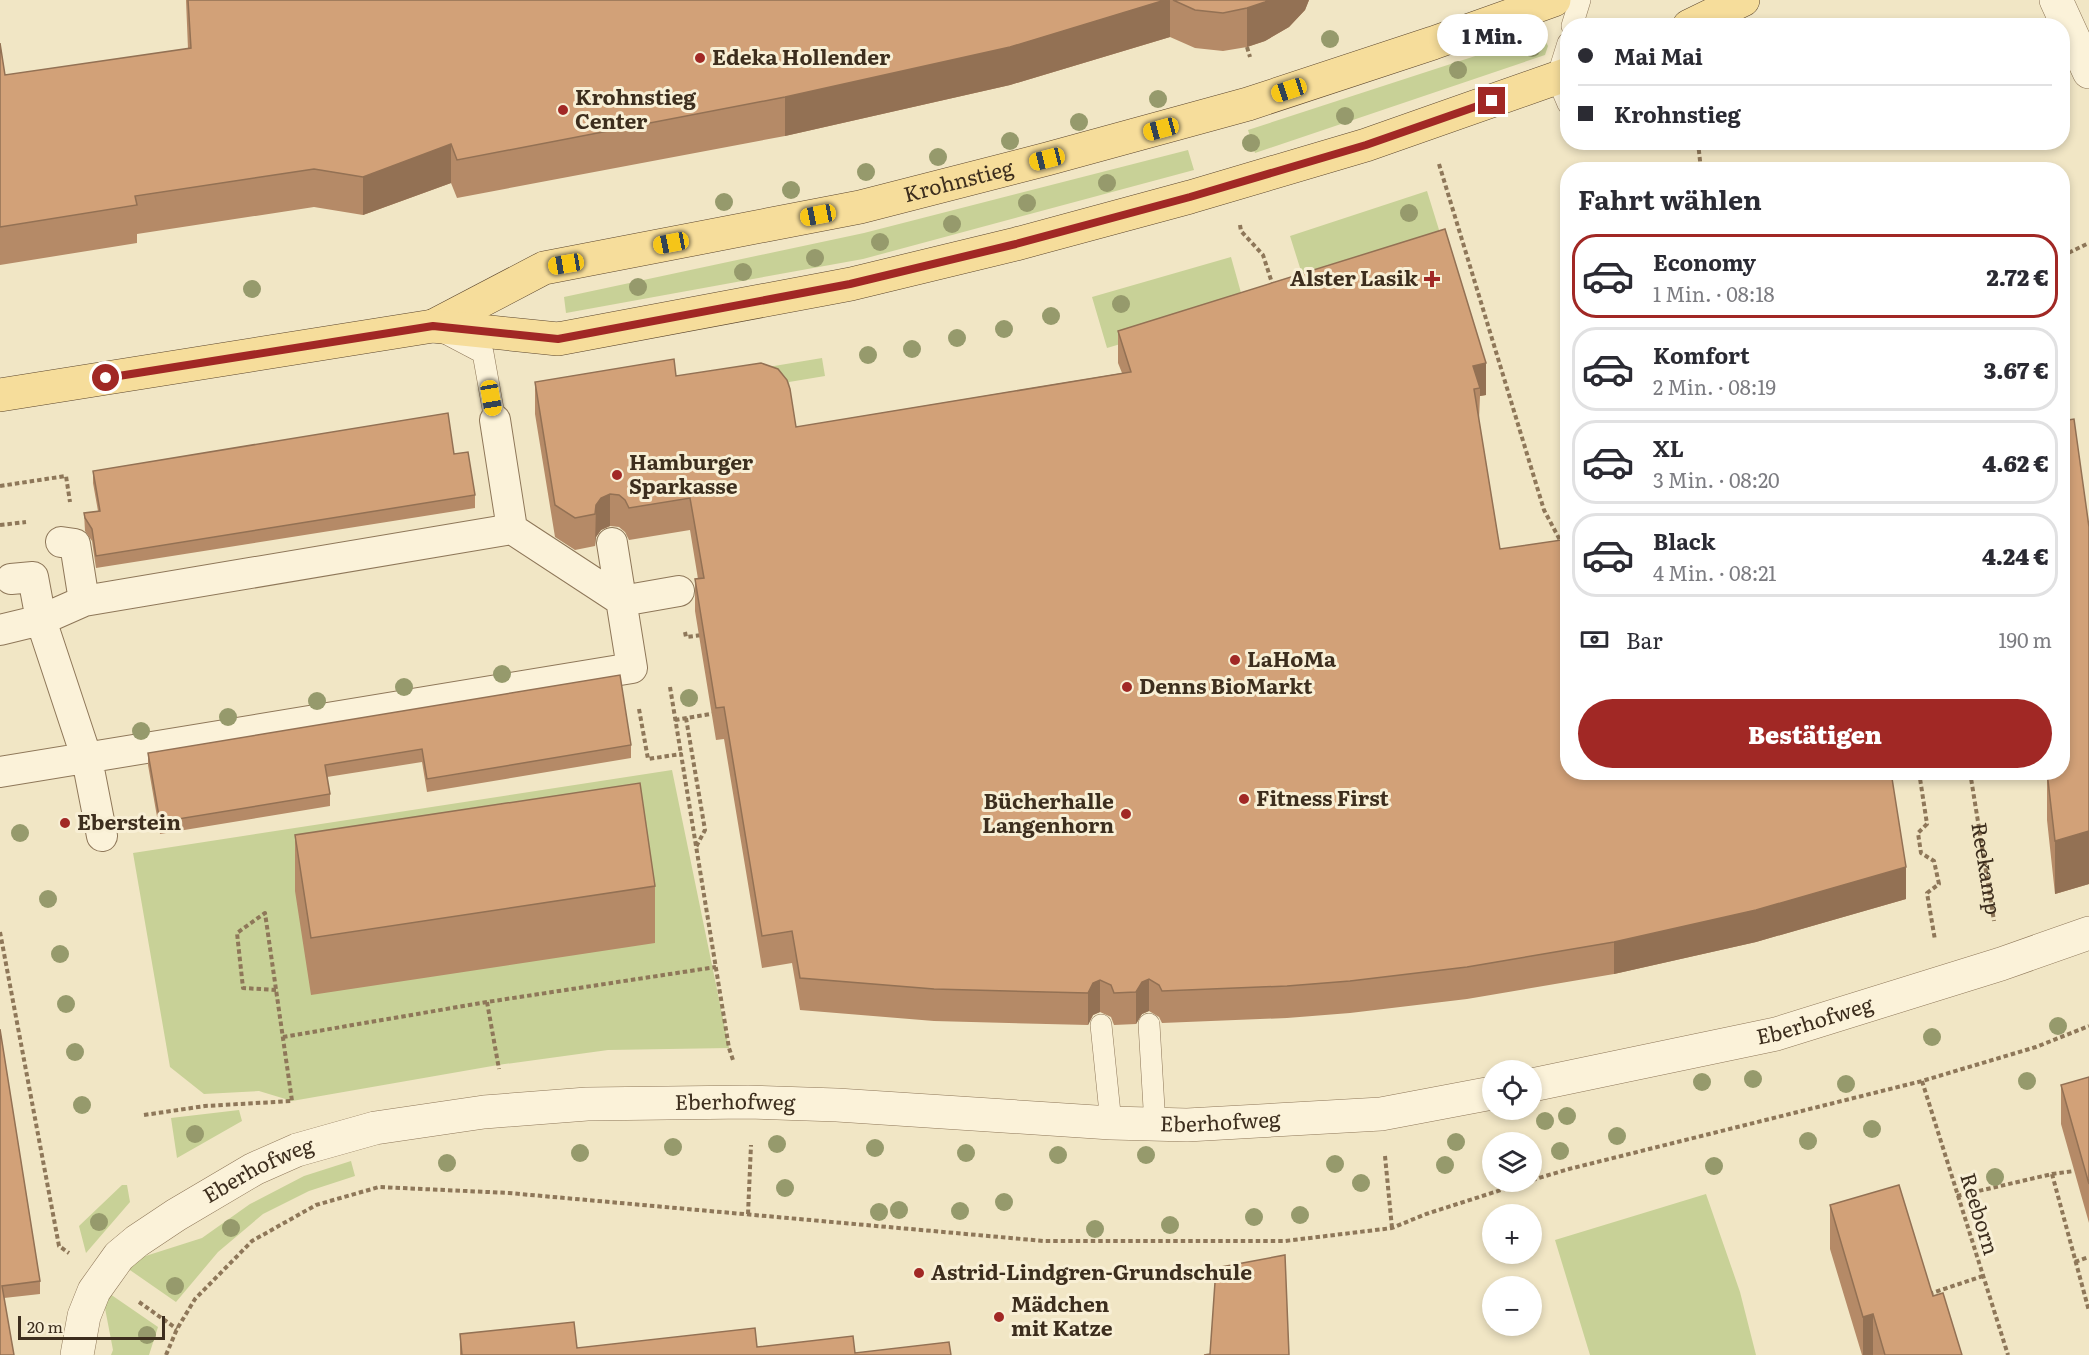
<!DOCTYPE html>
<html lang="de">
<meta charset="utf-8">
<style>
body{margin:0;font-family:Literata,serif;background:#f7f7f7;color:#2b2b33;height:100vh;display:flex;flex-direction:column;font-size:22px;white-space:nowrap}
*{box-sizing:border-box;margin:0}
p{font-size:20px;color:#7c7c81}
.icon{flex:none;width:33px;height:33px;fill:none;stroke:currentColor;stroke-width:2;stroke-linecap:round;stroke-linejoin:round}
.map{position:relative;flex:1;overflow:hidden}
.details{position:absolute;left:1560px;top:162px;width:510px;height:618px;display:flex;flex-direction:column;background:#fff;border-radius:24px;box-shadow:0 3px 9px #0003}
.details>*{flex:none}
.hud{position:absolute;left:1560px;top:18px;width:510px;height:132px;border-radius:24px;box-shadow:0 3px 9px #0003;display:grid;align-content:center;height:132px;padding:0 18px;background:#fff}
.tools{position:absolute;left:1482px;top:1060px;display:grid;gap:12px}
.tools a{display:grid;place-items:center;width:60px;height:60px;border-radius:50%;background:#fff;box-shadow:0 3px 9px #0003;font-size:30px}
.scale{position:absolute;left:18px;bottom:15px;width:147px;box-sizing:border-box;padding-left:6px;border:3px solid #3d2e1e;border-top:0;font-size:16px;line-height:21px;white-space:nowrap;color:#3d2e1e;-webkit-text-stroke:4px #f8efd5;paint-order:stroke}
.end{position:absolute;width:27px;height:27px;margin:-14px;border:8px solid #a12825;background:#fff;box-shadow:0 0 0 3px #fff}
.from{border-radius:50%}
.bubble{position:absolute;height:42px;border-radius:21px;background:#fff;box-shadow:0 3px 9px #0003;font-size:20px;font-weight:800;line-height:42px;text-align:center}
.car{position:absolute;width:18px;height:36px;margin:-18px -9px;border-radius:8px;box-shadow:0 0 4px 2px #0007;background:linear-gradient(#f5c518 24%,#345 0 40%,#f5c518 0 76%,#345 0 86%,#f5c518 0)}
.hud b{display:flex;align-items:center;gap:21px;height:57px;font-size:22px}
.hud b+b{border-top:2px solid #e1e1e2}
.hud i{width:15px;height:15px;background:#2b2b33}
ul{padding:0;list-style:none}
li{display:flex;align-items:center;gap:18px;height:84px;margin:0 12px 9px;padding:0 6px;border:3px solid #e1e1e2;border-radius:24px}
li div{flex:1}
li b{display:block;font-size:22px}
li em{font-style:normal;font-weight:800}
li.on{border-color:#a12825}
li>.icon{width:54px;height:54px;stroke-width:1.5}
h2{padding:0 18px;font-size:27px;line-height:72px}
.pay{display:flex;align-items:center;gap:15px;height:66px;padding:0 18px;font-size:22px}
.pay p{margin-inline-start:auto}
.primary-button{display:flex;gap:12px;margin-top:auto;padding:12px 18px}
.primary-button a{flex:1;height:69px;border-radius:36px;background:#a12825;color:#fff;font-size:24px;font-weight:800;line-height:69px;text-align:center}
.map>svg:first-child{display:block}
</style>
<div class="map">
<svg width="2089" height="1355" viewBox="0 0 2089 1355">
<rect width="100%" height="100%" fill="#f1e6c5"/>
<path fill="#c8d197" d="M 1537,36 L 1545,40 L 1548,46 L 1545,55 L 1255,153 L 1248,130 Z
M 1188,150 L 1194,170 L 863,259 L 566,313 L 564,297 L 864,233 Z
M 1427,191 L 1444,246 L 1307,290 L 1290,236 Z
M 1231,257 L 1245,307 L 1107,348 L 1092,297 Z
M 822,358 L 825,376 L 789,382 L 791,397 L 732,373 Z
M 672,770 L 729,1048 L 608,1050 L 498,1065 L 292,1101 L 259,1091 L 204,1094 L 170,1067 L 133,853 Z
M 239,1110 L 242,1121 L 177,1158 L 171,1118 Z
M 351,1161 L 355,1176 L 309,1191 L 263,1214 L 218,1252 L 176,1302 L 127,1268 L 133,1260 L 202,1238 L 250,1204 L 304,1176 Z
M 122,1185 L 127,1185 L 130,1202 L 86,1253 L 79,1226 Z
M 1706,1194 L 1740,1292 L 1756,1355 L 1590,1355 L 1555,1240 Z
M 110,1294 L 158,1327 L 149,1355 L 111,1355 L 113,1350 L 104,1303 Z"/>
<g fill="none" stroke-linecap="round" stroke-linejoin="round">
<g stroke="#8e7759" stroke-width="22">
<path id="service" d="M 1572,26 L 1580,0
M 1568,43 L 1557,78 L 1568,104
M 445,333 L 483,353 L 495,420
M 1149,1024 L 1155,1125
M 1101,1025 L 1111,1123"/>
</g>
<g stroke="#8e7759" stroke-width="32">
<path id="pedestrian" d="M 495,420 L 512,529 L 622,601 L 679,591
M 61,542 L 75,544 L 84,601 L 512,529
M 11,579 L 33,577 L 41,620 L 87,759 L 102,836
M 0,630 L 41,620 L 84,601
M 0,772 L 632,668 L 612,543"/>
</g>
<g stroke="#8e7759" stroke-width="34">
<g id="minor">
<path d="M 2056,0 L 2089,72"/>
<path id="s2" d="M 1532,1085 L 1776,1034 L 2001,964 L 2089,933"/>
<path id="s3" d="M 77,1355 L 84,1316 L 94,1291 L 119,1256 L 137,1241 L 176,1215 L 254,1169 L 297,1150 L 375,1128 L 484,1112 L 587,1104 L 748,1102 L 837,1105 L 1111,1123 L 1187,1125 L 1381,1114 L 1492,1093"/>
</g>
</g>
<g stroke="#5b452d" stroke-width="34">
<g id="primary">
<path d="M 1689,26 L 1743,0"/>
<path id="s4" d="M 433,326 L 544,268 L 860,207 L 1047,159 L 1248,104 L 1433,43 L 1554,0"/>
<path d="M 0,395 L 433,326 L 558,339 L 851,284 L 1016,244 L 1190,197 L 1366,145 L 1568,74"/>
</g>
</g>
<g stroke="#8e7759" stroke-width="4" stroke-dasharray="4.5 3" stroke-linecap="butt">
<path d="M 1247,47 L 1250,57"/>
<path d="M 1698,142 L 1701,170"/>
<path d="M 1439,164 L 1544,510 L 1561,542"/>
<path d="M 1240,225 L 1241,231 L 1263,255 L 1273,286"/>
<path d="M 2062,256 L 2089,243"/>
<path d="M 0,486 L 66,476 L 70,502"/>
<path d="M 0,525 L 26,522"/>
<path d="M 685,632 L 686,637 L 703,635"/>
<path d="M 670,687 L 681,754"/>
<path d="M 639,709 L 648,759 L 681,754 L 729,1048 L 733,1060"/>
<path d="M 686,718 L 705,830 L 696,847"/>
<path d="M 675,720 L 716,713"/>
<path d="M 1919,772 L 1927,824 L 1918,833 L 1921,853 L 1934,861 L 1939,884 L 1927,893 L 1935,940"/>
<path id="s1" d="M 1970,772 L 1994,921"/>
<path d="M 0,932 L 59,1246 L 69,1253"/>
<path d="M 276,990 L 243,988 L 237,933 L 265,913 L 292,1101"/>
<path d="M 487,1002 L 499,1069"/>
<path d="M 283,1037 L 487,1002 L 716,967"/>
<path d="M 1922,1081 L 2008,1355"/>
<path d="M 144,1115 L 205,1106 L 292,1101"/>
<path d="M 1385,1156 L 1392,1228"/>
<path d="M 2052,1174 L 2074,1171"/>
<path d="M 1532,1180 L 1569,1169 L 1922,1081 L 2036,1047 L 2089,1026"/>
<path d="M 1957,1196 L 2052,1174 L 2089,1311"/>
<path d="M 748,1214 L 751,1145"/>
<path d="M 2075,1262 L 2089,1257"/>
<path d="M 1929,1294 L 1983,1276"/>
<path d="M 139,1302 L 177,1329"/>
<path d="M 166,1355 L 177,1329 L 195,1299 L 252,1241 L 316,1205 L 379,1187 L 509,1193 L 1044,1241 L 1285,1241 L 1392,1228 L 1426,1214 L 1526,1182"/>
</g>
<use href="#service" stroke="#fbf2d9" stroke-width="21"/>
<use href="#pedestrian" stroke="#fbf2d9" stroke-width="30"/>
<use href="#minor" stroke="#fbf2d9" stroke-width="33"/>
<use href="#primary" stroke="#f6dd9b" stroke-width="33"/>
</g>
<g fill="#969a6c">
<circle cx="1330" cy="39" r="9"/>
<circle cx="1532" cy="48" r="9"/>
<circle cx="1458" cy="70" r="9"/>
<circle cx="1158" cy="99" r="9"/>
<circle cx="1345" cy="116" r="9"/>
<circle cx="1079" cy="122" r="9"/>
<circle cx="1010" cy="141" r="9"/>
<circle cx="1251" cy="143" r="9"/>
<circle cx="938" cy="157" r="9"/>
<circle cx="866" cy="172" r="9"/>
<circle cx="1107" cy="183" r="9"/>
<circle cx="791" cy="190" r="9"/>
<circle cx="724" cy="202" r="9"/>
<circle cx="1027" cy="203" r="9"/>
<circle cx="1409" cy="213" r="9"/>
<circle cx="952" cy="224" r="9"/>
<circle cx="880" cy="242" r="9"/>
<circle cx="815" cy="258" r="9"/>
<circle cx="743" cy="272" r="9"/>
<circle cx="638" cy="287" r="9"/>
<circle cx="252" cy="289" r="9"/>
<circle cx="1121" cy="304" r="9"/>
<circle cx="1051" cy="316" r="9"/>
<circle cx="1004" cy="329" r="9"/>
<circle cx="957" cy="338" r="9"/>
<circle cx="912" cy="349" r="9"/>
<circle cx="868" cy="355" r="9"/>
<circle cx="502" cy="674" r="9"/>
<circle cx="404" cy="687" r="9"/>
<circle cx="689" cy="698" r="9"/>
<circle cx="317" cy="701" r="9"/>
<circle cx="228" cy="717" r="9"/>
<circle cx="141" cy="731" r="9"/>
<circle cx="20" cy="833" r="9"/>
<circle cx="48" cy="899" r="9"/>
<circle cx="60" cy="954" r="9"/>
<circle cx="66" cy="1004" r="9"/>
<circle cx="2058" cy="1026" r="9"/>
<circle cx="1932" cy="1037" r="9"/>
<circle cx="75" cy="1052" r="9"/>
<circle cx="1753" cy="1079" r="9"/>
<circle cx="2027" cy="1081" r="9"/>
<circle cx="1702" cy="1082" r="9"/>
<circle cx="1846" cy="1084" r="9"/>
<circle cx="82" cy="1105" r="9"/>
<circle cx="1567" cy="1116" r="9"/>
<circle cx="1545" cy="1121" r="9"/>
<circle cx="1872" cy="1129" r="9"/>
<circle cx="195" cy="1134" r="9"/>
<circle cx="1617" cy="1136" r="9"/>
<circle cx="1808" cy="1141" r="9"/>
<circle cx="1456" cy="1142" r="9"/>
<circle cx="777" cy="1144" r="9"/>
<circle cx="673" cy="1147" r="9"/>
<circle cx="875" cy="1148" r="9"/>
<circle cx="1560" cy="1151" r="9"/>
<circle cx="580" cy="1153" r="9"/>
<circle cx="966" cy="1153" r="9"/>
<circle cx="1058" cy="1155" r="9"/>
<circle cx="1146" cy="1155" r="9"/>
<circle cx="447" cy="1163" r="9"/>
<circle cx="1335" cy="1164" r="9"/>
<circle cx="1445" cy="1165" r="9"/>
<circle cx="1714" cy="1166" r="9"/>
<circle cx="1995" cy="1177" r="9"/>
<circle cx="1361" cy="1183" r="9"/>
<circle cx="785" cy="1188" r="9"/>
<circle cx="1004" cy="1202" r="9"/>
<circle cx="899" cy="1210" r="9"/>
<circle cx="960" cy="1211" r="9"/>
<circle cx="879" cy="1212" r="9"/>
<circle cx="1300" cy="1215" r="9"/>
<circle cx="1254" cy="1217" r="9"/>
<circle cx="99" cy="1222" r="9"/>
<circle cx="1170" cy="1225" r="9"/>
<circle cx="231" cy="1228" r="9"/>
<circle cx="1095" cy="1229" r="9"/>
<circle cx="175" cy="1286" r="9"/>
<circle cx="147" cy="1335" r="9"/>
</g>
<path fill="#b58a67" d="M 186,0 L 1309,0 L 1305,10 L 1289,27 L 1265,41 L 1247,47 L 1223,51 L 1195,48 L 1170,37 L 1010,85 L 785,136 L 457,198 L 451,183 L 363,215 L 314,207 L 137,234 L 137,243 L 0,265 L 0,43 L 5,75 L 188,49 Z
M 1445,229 L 1486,395 L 1480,396 L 1479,420 L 1500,549 L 1906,899 L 1756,942 L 1614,974 L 1467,999 L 1350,1013 L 1287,1018 L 1162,1023 L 1159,1017 L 1149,1011 L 1142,1014 L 1136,1024 L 1114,1025 L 1111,1017 L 1100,1012 L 1093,1015 L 1088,1025 L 934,1021 L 800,1010 L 792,963 L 762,968 L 724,739 L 716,740 L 695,611 L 695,579 L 698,579 L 690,530 L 629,540 L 625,532 L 619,527 L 610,526 L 601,530 L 596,537 L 595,546 L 575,550 L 555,537 L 535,414 L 535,382 L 676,376 L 796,427 L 1122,373 L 1118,363 L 1118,331 Z
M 2062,421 L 2089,527 L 2089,884 L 2055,894 L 2047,820 L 2047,772 L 2062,772 Z
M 454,454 L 475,495 L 475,508 L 96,568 L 92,541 L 85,531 L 84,513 L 98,511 L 93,483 L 93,471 Z
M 631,745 L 631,758 L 427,792 L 422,762 L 327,777 L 330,794 L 330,806 L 160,834 L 148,765 L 148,753 Z
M 295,835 L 655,886 L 655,943 L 311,995 L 295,891 Z
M 0,1029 L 40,1281 L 40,1294 L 4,1298 L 0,1355 Z
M 2089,1077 L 2089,1223 L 2061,1124 L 2061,1085 Z
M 1830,1205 L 1933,1296 L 1962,1355 L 1862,1355 L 1830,1249 Z
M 460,1334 L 577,1348 L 757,1347 L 855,1353 L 951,1355 L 460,1355 Z"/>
<path fill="#937154" d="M 1165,0 L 1170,0 L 1170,37 L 1010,85 L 785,136 L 785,97 Z
M 1269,0 L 1309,0 L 1305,10 L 1289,27 L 1265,41 L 1247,47 L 1247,8 Z
M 451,144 L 451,183 L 363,215 L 363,177 Z
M 1486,363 L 1486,395 L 1480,396 L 1480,388 L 1473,366 Z
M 610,494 L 610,526 L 601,530 L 596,537 L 595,546 L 596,505 L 601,498 Z
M 2089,831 L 2089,884 L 2055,894 L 2055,841 Z
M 1906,867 L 1906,899 L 1756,942 L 1614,974 L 1614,942 Z
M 1149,979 L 1149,1011 L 1142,1014 L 1136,1024 L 1136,992 L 1142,982 Z
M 1100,980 L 1100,1012 L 1093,1015 L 1088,1025 L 1088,993 L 1093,983 Z
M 1873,1314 L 1873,1355 L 1863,1355 L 1863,1317 Z"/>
<path fill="#d2a178" stroke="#937154" stroke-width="1.5" d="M 188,0 L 1165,0 L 1010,47 L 785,97 L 457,160 L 451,144 L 363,177 L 314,169 L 135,196 L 137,205 L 0,227 L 0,43 L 5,75 L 191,48 Z
M 1173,0 L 1269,0 L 1265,2 L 1247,8 L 1223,13 L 1195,10 Z
M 1445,229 L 1486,363 L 1473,366 L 1480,388 L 1474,389 L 1500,549 L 1568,539 L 1568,772 L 1891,772 L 1906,867 L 1756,910 L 1614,942 L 1467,967 L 1350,981 L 1287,986 L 1162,991 L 1159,985 L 1149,979 L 1142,982 L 1136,992 L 1114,993 L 1111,985 L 1100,980 L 1093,983 L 1088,993 L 934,989 L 800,978 L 792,931 L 762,936 L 724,707 L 716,708 L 695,579 L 704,578 L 690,498 L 629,508 L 625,500 L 619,495 L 610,494 L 601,498 L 596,505 L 595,514 L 575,518 L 555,505 L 535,382 L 674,359 L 676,376 L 761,363 L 778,369 L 787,380 L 790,389 L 796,427 L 1131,372 L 1118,331 Z
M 448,413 L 454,454 L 468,452 L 475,495 L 96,556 L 92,529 L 85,518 L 84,513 L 100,511 L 93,471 Z
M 2074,419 L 2089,527 L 2089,831 L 2055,841 L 2047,772 L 2062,772 L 2062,765 L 2067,765 L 2062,733 L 2062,421 Z
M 620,675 L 631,745 L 427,779 L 422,749 L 325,765 L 330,794 L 160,822 L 148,753 Z
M 640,783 L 655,886 L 311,938 L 295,835 Z
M 0,1029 L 40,1281 L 2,1286 L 14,1355 L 0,1355 Z
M 2089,1077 L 2089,1184 L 2061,1085 Z
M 1899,1185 L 1933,1296 L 1943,1293 L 1962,1355 L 1885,1355 L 1873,1314 L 1863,1317 L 1830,1205 Z
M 1285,1255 L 1289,1355 L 1204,1355 L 1210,1354 L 1216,1268 Z
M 574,1322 L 577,1348 L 755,1328 L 757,1347 L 853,1336 L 855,1353 L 949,1342 L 951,1355 L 462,1355 L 460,1334 Z"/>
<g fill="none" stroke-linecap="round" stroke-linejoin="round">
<path stroke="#a12825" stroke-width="8" d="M 106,378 L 433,326 L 558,339 L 850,284 L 1016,244 L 1190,197 L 1366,145 L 1492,101"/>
</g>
<g fill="#a12825" stroke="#f8efd5" stroke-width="2">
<circle cx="700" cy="58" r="6"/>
<circle cx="563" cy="110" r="6"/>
<path d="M1429 270h6v6h6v6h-6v6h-6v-6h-6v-6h6z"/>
<circle cx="617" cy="475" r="6"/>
<circle cx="1235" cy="660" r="6"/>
<circle cx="1127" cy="687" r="6"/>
<circle cx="1244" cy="799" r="6"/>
<circle cx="1126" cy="814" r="6"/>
<circle cx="65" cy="823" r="6"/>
<circle cx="919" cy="1273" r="6"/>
<circle cx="999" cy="1317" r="6"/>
</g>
<g text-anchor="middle" stroke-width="6" stroke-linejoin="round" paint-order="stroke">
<g font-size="21" font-weight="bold" fill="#3d2e1e" stroke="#f8efd5" text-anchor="start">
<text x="712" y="65">Edeka Hollender</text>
<text x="575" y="105">Krohnstieg<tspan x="575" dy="24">Center</tspan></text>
<text x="1418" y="286" text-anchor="end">Alster Lasik</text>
<text x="629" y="470">Hamburger<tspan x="629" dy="24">Sparkasse</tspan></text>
<text x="1247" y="667">LaHoMa</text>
<text x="1139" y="694">Denns BioMarkt</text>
<text x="1256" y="806">Fitness First</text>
<text x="1114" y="809" text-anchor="end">Bücherhalle<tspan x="1114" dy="24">Langenhorn</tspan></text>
<text x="77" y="830">Eberstein</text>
<text x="931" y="1280">Astrid-Lindgren-Grundschule</text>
<text x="1011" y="1312">Mädchen<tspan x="1011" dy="24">mit Katze</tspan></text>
</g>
<g font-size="21" fill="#3d2e1e" stroke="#f8efd5">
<text dy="7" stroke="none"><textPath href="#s4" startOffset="549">Krohnstieg</textPath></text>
<text dy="7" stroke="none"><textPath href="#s1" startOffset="98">Reekamp</textPath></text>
<text dy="7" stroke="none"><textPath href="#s2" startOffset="290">Eberhofweg</textPath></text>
<text dy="7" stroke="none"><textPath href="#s3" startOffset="760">Eberhofweg</textPath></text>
<text dy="7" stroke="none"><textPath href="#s3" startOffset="1246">Eberhofweg</textPath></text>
<text dy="7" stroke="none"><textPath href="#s3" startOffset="274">Eberhofweg</textPath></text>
<text transform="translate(1979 1214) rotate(73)" y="7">Reeborn</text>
</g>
</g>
</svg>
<div class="tools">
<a><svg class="icon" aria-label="locate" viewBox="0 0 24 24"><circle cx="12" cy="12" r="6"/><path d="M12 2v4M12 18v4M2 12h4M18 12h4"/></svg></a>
<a><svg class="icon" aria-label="layers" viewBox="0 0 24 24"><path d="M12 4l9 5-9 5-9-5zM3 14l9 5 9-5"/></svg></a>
<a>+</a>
<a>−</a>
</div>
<div class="scale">20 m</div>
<i class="end from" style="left:106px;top:378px"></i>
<i class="end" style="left:1492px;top:101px"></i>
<div class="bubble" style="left:1437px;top:14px;width:111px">1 Min.</div>
<i class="car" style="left:1289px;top:90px;rotate:252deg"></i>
<i class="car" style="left:1161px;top:129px;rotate:255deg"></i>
<i class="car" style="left:1047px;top:159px;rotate:256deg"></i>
<i class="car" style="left:818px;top:215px;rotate:259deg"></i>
<i class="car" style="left:671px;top:243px;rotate:259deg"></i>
<i class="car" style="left:566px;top:264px;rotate:260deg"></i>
<i class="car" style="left:491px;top:398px;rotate:170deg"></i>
<div class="hud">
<b><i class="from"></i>Mai Mai</b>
<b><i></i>Krohnstieg</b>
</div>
<section class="details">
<h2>Fahrt wählen</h2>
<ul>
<li class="on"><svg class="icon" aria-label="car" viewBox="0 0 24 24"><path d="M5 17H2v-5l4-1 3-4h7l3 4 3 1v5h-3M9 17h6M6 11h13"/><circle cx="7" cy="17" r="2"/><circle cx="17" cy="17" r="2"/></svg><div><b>Economy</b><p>1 Min. · 08:18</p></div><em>2.72 €</em></li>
<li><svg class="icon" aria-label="car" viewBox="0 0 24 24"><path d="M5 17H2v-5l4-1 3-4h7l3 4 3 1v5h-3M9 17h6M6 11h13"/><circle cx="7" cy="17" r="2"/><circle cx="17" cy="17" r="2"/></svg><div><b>Komfort</b><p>2 Min. · 08:19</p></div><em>3.67 €</em></li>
<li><svg class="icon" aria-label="car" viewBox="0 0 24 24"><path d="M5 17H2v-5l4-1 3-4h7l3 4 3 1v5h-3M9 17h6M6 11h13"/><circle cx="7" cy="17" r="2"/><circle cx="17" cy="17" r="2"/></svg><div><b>XL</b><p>3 Min. · 08:20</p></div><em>4.62 €</em></li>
<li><svg class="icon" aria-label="car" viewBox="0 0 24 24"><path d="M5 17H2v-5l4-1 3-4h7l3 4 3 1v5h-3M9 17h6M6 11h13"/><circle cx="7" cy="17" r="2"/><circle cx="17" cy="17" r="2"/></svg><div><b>Black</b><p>4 Min. · 08:21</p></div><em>4.24 €</em></li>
</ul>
<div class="pay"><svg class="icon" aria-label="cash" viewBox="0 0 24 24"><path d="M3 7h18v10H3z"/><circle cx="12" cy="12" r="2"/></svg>Bar<p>190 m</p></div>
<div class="primary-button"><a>Bestätigen</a></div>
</section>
</div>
